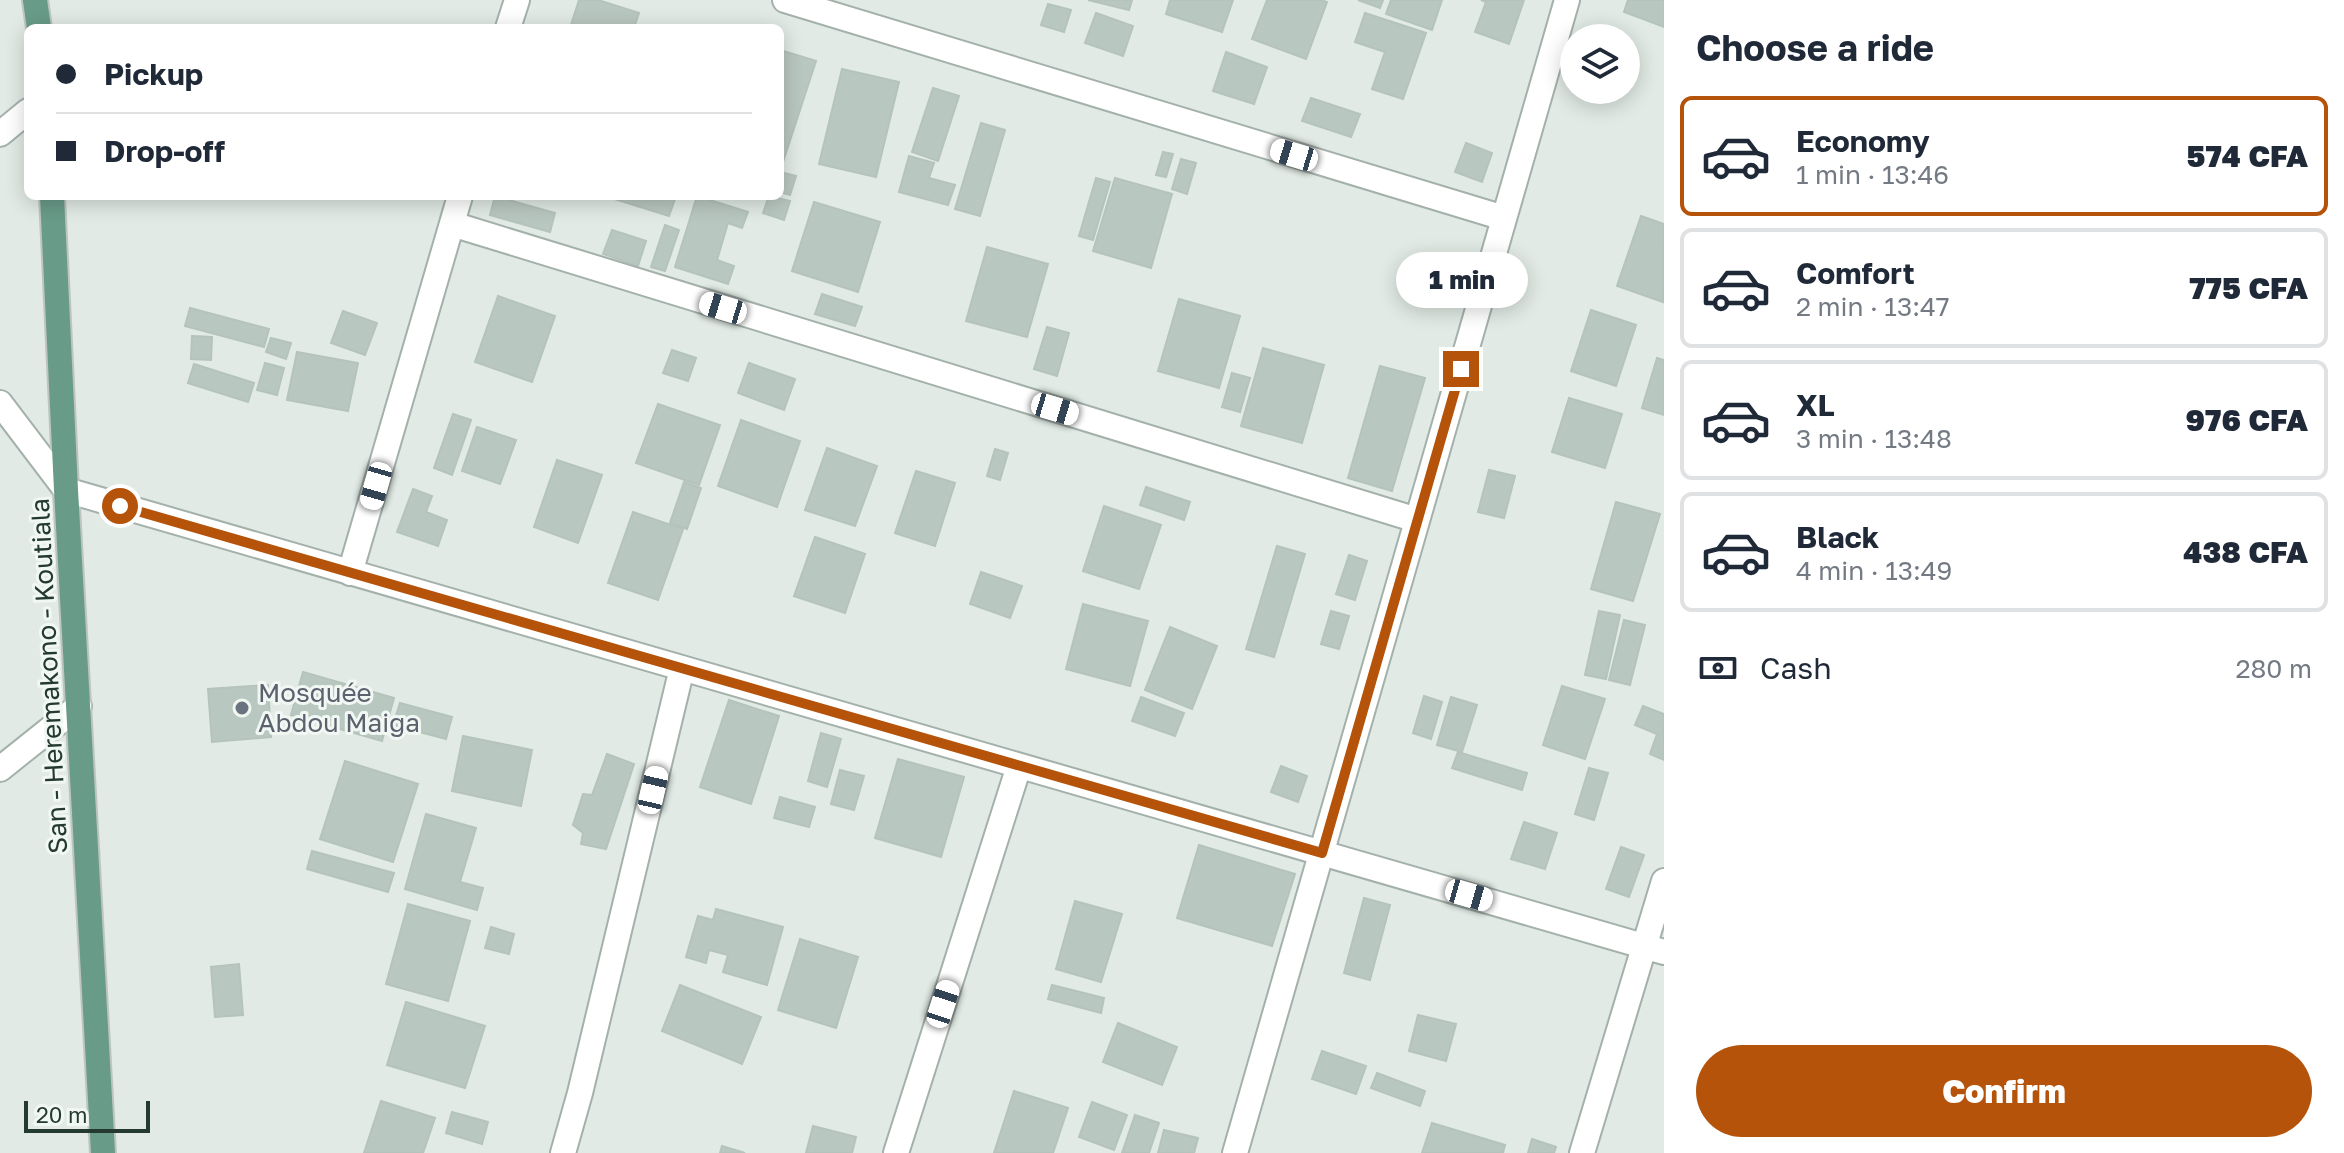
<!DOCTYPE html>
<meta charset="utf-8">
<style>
body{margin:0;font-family:"Golos Text",sans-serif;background:#f2f2f3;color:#1f2937;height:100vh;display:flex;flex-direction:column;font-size:30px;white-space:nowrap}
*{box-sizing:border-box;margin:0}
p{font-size:26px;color:#747a83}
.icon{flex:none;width:44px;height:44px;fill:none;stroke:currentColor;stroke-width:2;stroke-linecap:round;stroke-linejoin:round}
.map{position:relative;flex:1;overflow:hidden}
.sheet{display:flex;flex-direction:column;background:#fff;width:680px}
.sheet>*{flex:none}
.guide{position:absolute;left:24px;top:24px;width:760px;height:176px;border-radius:12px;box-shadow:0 4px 20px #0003;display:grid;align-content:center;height:176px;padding:0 32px;background:#fff}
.tools{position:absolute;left:1560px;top:24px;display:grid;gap:16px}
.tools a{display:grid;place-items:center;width:80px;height:80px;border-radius:50%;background:#fff;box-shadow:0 4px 20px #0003;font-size:40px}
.scale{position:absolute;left:24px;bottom:20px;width:126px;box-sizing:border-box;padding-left:8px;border:4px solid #233931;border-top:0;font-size:22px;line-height:28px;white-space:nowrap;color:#233931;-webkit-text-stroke:6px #f1f7f3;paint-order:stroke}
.end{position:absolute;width:36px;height:36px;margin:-18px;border:10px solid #b45309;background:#fff;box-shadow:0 0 0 4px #fff}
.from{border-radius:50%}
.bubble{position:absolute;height:56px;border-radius:28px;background:#fff;box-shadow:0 4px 20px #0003;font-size:26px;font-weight:800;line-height:56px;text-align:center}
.car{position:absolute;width:24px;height:48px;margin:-24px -12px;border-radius:10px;box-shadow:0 0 6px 2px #0007;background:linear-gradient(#fff 24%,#345 0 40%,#fff 0 76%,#345 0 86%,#fff 0)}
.guide b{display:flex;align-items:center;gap:28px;height:76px;font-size:30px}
.guide b+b{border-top:2px solid #e0e1e3}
.guide i{width:20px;height:20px;background:#1f2937}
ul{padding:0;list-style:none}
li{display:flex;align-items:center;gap:24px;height:120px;margin:0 16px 12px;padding:0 16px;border:4px solid #e0e1e3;border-radius:12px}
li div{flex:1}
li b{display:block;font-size:30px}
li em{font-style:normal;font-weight:800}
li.active{border-color:#b45309}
li>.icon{width:72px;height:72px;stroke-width:1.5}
h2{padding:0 32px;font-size:36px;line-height:96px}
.pay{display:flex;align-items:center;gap:20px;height:88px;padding:0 32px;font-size:30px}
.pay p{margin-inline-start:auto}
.primary-button{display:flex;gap:16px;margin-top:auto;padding:16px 32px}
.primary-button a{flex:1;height:92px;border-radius:48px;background:#b45309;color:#fff;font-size:32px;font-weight:800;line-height:92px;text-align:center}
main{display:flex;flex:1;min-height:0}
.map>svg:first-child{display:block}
</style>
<main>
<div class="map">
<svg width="1664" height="1153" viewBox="0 0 1664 1153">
<rect width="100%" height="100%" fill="#e1eae5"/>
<path fill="#b9c7c1" stroke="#b4c3bb" stroke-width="2" d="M 579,0 L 598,0 L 639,13 L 634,28 L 570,28 Z
M 1088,0 L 1132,0 L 1129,10 Z
M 1170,0 L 1233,0 L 1222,32 L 1166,14 Z
M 1267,0 L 1321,0 L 1327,2 L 1306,59 L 1252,39 Z
M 1358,0 L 1383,0 L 1380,8 Z
M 1391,0 L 1442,0 L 1432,30 L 1386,14 Z
M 1481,0 L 1524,0 L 1509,44 L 1475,32 L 1486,2 Z
M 1628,0 L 1664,0 L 1664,27 L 1624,12 Z
M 1048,4 L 1071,10 L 1064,32 L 1041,25 Z
M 1096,13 L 1133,26 L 1123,56 L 1085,43 Z
M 1365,13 L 1426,33 L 1403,99 L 1372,89 L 1385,52 L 1355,42 Z
M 780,50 L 816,61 L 783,162 L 780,161 Z
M 1226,52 L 1267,67 L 1254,104 L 1213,91 Z
M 842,69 L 899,82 L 876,177 L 819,164 Z
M 933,88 L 959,96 L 938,161 L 912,152 Z
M 1311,98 L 1360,114 L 1351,137 L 1302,121 Z
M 981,123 L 1005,130 L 980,216 L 955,209 Z
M 1466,143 L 1492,153 L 1482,182 L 1455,172 Z
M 1163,152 L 1173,154 L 1166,177 L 1156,175 Z
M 909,156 L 934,163 L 929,178 L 955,185 L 948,205 L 899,192 Z
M 1181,159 L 1196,163 L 1187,194 L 1172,189 Z
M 780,172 L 796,176 L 790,195 L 780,192 Z
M 1096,178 L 1110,182 L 1093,240 L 1079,236 Z
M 1115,178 L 1172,194 L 1151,268 L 1093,251 Z
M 495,196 L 555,213 L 550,232 L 490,215 Z
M 605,196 L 676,196 L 669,216 Z
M 697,196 L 748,212 L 742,228 L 728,223 L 717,260 L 734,266 L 728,284 L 675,267 Z
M 769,196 L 790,201 L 784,220 L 763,213 Z
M 814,202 L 880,222 L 858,292 L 792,271 Z
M 1641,216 L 1664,224 L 1663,302 L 1617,286 Z
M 665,225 L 679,230 L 665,271 L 651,267 Z
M 612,230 L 646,241 L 638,266 L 603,254 Z
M 987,247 L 1048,264 L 1027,337 L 966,321 Z
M 822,294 L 862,307 L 855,326 L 815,314 Z
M 498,296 L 555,316 L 532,382 L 475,362 Z
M 1179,299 L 1240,316 L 1219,388 L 1158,371 Z
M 190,308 L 269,329 L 264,347 L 185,326 Z
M 1591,310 L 1636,325 L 1616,386 L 1571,371 Z
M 343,311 L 377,323 L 365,355 L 331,343 Z
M 1047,327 L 1069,333 L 1057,376 L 1034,369 Z
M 192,336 L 212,337 L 211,360 L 191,359 Z
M 271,338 L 291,343 L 286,359 L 266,352 Z
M 1263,348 L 1324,365 L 1302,443 L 1241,426 Z
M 672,350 L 696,358 L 688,381 L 663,373 Z
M 297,352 L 358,363 L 348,411 L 287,400 Z
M 1657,358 L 1664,360 L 1664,415 L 1642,408 Z
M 265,363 L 284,368 L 277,395 L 257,390 Z
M 749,363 L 795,379 L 784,410 L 738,393 Z
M 194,364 L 254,383 L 248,402 L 188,383 Z
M 1380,366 L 1425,378 L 1392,491 L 1348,478 Z
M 1232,373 L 1250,378 L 1240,412 L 1222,407 Z
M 1569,398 L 1622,414 L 1605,468 L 1552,452 Z
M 658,404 L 720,425 L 699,485 L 636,463 Z
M 453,414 L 471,420 L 452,475 L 434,468 Z
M 741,420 L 800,441 L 777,507 L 718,486 Z
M 477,427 L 516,440 L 500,484 L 462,471 Z
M 827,448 L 877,466 L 855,526 L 805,510 Z
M 995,449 L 1008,453 L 1000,480 L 987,476 Z
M 557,460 L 602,475 L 578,543 L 534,527 Z
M 1489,470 L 1515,476 L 1504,518 L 1478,512 Z
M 916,471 L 955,483 L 935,546 L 895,533 Z
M 684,482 L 701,488 L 687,529 L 670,523 Z
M 1146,487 L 1190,502 L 1184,520 L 1140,505 Z
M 413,489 L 432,496 L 426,512 L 447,520 L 438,546 L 397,532 Z
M 1616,502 L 1660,514 L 1633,601 L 1591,589 Z
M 1104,506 L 1161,525 L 1139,589 L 1083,571 Z
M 633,512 L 683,529 L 658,600 L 608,583 Z
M 815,537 L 865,554 L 845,613 L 794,596 Z
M 1277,546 L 1305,554 L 1274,657 L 1246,649 Z
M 1349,555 L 1367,561 L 1355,600 L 1336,594 Z
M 981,572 L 1022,586 L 1010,618 L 970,604 Z
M 1083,604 L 1148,621 L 1130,686 L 1066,669 Z
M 1331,611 L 1349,616 L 1339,649 L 1321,644 Z
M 1599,611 L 1620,615 L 1606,679 L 1585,675 Z
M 1624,620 L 1645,625 L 1630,685 L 1609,680 Z
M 1170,627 L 1217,646 L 1192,709 L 1145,690 Z
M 303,672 L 394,698 L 382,741 L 291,715 Z
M 268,685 L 271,737 L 212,742 L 208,689 Z
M 1562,686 L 1605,699 L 1585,759 L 1543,745 Z
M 1424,696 L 1442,702 L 1431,739 L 1413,733 Z
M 1141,697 L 1184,713 L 1175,736 L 1132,721 Z
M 1451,697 L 1477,705 L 1462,752 L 1437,745 Z
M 729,700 L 779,716 L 751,804 L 700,787 Z
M 400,703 L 452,717 L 446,739 L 393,725 Z
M 1643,706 L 1664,714 L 1664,760 L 1650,754 L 1657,734 L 1635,725 Z
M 821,733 L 841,739 L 827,787 L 808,781 Z
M 463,736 L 532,750 L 521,806 L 452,791 Z
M 1458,752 L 1527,773 L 1522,790 L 1452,768 Z
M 607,754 L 634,764 L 606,849 L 581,844 L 583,833 L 573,825 L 583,794 L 592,795 Z
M 898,759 L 964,777 L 941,857 L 875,838 Z
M 345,761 L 418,784 L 393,862 L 320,839 Z
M 1281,766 L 1307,776 L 1298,802 L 1271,792 Z
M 1589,768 L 1608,773 L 1594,820 L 1575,814 Z
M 840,770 L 864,776 L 854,810 L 831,804 Z
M 780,797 L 815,807 L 809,827 L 774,818 Z
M 426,814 L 476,828 L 460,882 L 483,888 L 477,910 L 405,889 Z
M 1524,822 L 1557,833 L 1545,869 L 1511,859 Z
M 1199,845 L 1295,874 L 1272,946 L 1177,918 Z
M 1621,847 L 1644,855 L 1629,897 L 1606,889 Z
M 312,851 L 394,873 L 388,892 L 307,869 Z
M 1364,898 L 1390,905 L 1370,980 L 1344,973 Z
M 1075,901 L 1122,914 L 1101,982 L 1056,969 Z
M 408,904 L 470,921 L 448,1001 L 386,984 Z
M 716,909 L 783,927 L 767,985 L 723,972 L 728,955 L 709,950 L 706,963 L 686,957 L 698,916 L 713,920 Z
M 491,927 L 514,934 L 509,954 L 485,948 Z
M 800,939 L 858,957 L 836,1028 L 778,1010 Z
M 239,964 L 243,1015 L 215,1017 L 211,967 Z
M 680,985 L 761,1017 L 742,1064 L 662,1031 Z
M 1052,985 L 1104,998 L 1101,1013 L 1048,999 Z
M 406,1002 L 485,1026 L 465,1088 L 387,1065 Z
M 1418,1015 L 1456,1024 L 1446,1061 L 1409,1051 Z
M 1118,1023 L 1177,1047 L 1162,1085 L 1103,1062 Z
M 1322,1051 L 1366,1066 L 1356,1094 L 1312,1079 Z
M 1377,1073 L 1425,1091 L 1420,1106 L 1371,1088 Z
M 1014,1091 L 1068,1108 L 1053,1153 L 994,1153 Z
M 381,1101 L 435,1118 L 423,1153 L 364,1153 Z
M 1092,1102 L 1127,1115 L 1114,1150 L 1079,1137 Z
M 452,1112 L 488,1122 L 482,1144 L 446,1133 Z
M 1135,1115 L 1159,1123 L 1149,1153 L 1122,1153 Z
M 1432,1123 L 1505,1145 L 1503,1153 L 1422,1153 Z
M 813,1126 L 856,1137 L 852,1153 L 806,1153 Z
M 1164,1130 L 1198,1138 L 1194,1153 L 1158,1153 Z
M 1532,1139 L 1556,1147 L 1554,1153 L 1528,1153 Z
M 722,1146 L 745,1153 L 720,1153 Z"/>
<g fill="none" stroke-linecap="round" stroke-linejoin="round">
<g stroke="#a4b1ab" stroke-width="28">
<path id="minor" d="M 785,0 L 1504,218
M 508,28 L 517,0
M 0,134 L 28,111
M 452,224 L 1417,520
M 0,403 L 66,490 L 1664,952
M 350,573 L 460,196
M 0,769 L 79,706
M 563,1153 L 580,1093 L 682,668
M 896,1153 L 1019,766
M 1235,1153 L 1567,0
M 1582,1153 L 1664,881"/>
</g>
<g stroke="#bdc4c1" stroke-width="28">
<path id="major" d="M 35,0 L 39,28
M 52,196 L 66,490 L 103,1153"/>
</g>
<use href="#minor" stroke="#fff" stroke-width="24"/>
<use href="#major" stroke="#699b89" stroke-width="24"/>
</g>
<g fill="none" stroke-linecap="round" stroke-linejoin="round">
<path stroke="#b45309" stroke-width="10" d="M 120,506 L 1322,853 L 1461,369"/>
</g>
<circle fill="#6b7280" stroke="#f1f7f3" stroke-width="3" cx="242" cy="708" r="8"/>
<g text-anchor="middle" stroke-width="6" stroke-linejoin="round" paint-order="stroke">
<g font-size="26" fill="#233931" stroke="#f1f7f3">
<text transform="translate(49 676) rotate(-93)" y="9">San - Heremakono - Koutiala</text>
</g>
<g font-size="26" fill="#5b616d" stroke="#f1f7f3" text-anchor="start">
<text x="258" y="702">Mosquée<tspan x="258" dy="30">Abdou Maiga</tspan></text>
</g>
</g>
</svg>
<div class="tools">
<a><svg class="icon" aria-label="layers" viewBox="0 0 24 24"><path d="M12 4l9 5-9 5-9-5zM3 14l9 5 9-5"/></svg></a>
</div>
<div class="scale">20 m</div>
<i class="end from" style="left:120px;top:506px"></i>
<i class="end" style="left:1461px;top:369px"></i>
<div class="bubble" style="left:1396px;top:252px;width:132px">1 min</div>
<i class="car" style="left:1294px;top:155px;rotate:287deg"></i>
<i class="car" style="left:723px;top:308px;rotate:287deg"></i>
<i class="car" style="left:1055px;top:409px;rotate:107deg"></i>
<i class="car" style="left:376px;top:486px;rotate:196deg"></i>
<i class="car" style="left:653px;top:790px;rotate:13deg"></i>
<i class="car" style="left:1469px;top:895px;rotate:106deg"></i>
<i class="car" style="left:943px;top:1004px;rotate:18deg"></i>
<div class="guide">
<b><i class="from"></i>Pickup</b>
<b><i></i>Drop-off</b>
</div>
</div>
<section class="sheet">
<h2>Choose a ride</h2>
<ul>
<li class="active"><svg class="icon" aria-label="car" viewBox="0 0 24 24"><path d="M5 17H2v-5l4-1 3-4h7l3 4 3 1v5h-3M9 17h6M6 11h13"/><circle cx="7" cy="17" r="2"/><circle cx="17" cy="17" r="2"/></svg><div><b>Economy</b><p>1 min · 13:46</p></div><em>574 CFA</em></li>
<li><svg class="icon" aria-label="car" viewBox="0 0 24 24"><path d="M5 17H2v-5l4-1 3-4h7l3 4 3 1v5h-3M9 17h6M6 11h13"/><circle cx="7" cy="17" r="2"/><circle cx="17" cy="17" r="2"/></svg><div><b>Comfort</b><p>2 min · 13:47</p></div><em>775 CFA</em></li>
<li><svg class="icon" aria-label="car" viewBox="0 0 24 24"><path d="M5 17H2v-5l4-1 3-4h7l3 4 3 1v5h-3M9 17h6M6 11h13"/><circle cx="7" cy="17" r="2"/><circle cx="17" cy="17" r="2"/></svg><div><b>XL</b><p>3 min · 13:48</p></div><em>976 CFA</em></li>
<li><svg class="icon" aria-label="car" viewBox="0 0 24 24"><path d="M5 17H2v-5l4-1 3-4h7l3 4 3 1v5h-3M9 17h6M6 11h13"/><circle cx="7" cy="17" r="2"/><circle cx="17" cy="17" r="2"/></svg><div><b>Black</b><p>4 min · 13:49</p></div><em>438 CFA</em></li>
</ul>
<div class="pay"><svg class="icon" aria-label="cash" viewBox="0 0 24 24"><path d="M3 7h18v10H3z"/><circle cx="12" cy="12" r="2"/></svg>Cash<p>280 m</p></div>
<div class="primary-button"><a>Confirm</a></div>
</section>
</main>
